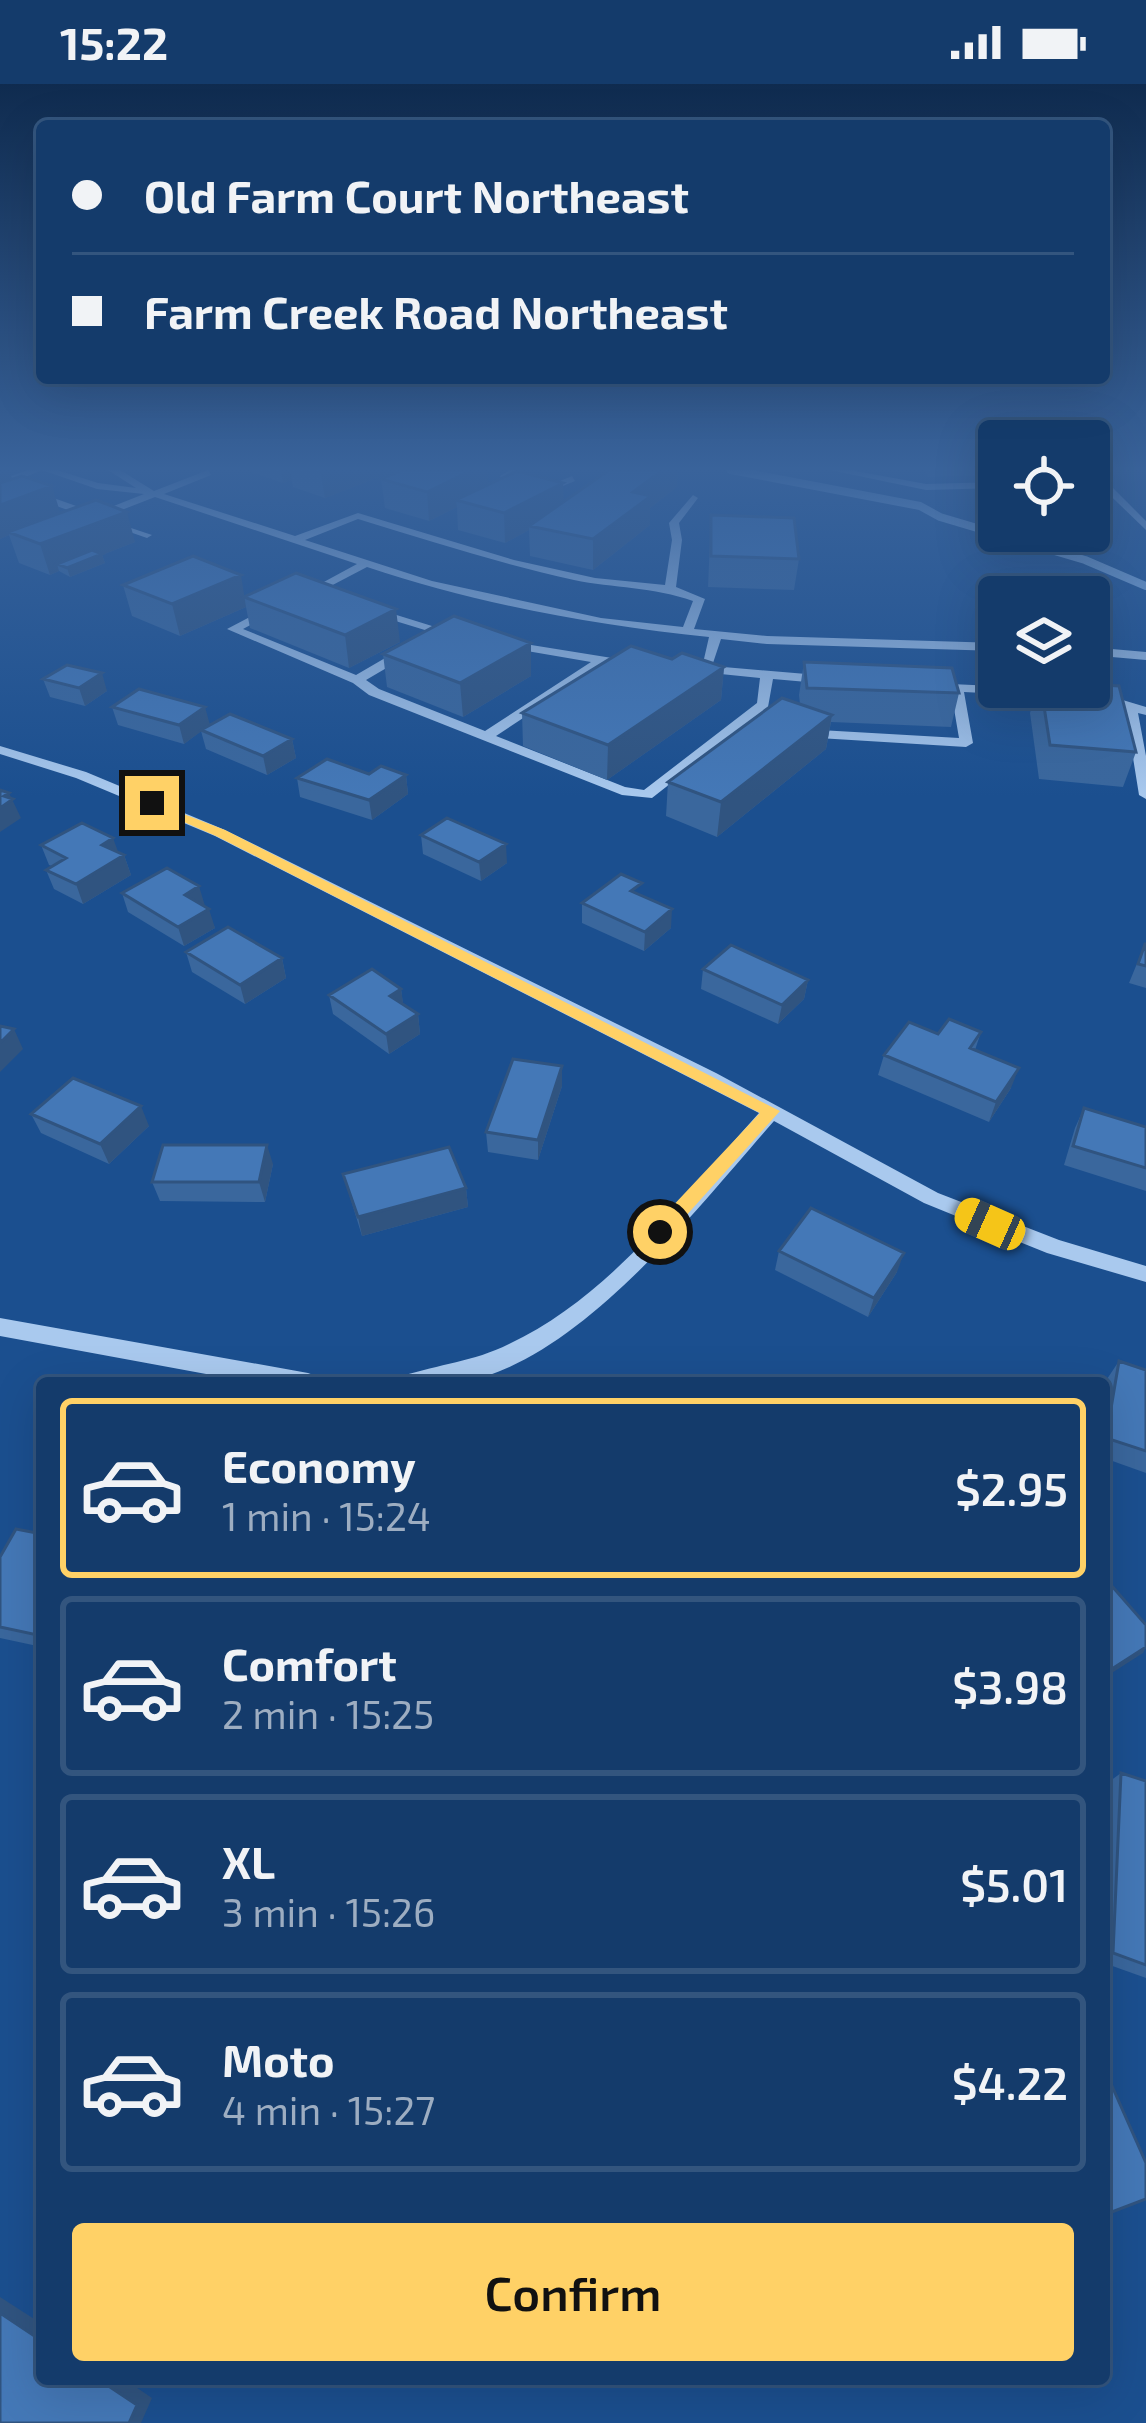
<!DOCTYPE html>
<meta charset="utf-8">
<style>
body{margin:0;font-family:"Exo 2",sans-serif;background:#1d4271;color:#f1f3f6;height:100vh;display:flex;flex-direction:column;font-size:45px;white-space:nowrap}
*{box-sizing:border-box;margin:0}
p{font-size:39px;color:#9dadc1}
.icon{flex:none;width:66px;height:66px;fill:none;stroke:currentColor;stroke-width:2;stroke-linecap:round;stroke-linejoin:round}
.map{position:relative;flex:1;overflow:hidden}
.sheet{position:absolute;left:36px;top:1293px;width:1074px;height:1008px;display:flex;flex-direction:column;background:#143b6b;border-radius:12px;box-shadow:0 12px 48px #0002,0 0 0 3px #33557e}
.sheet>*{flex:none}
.banner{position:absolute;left:36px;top:36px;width:1074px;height:264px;border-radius:12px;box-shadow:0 12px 48px #0002,0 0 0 3px #33557e;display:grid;align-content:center;height:264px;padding:0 36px;background:#143b6b}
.buttons{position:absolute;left:978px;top:336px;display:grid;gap:24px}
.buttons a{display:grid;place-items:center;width:132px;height:132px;border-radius:12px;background:#143b6b;box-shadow:0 12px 48px #0002,0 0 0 3px #33557e;font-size:60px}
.end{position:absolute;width:54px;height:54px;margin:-27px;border:15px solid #ffd166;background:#111;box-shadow:0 0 0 6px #111}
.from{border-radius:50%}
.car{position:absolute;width:36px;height:72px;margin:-36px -18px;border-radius:15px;box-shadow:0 0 9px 3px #0007;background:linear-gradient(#f5c518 24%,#345 0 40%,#f5c518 0 76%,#345 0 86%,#f5c518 0)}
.banner b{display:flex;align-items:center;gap:42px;height:114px;font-size:45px}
.banner b+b{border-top:3px solid #33557e}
.banner i{width:30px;height:30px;background:#f1f3f6}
ul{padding:21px 0 0;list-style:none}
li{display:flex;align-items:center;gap:36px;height:180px;margin:0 24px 18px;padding:0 12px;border:6px solid #33557e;border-radius:12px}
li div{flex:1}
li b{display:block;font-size:45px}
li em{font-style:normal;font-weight:600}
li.selected{border-color:#ffd166}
li>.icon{width:108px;height:108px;stroke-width:1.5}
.action{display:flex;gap:24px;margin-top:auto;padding:24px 36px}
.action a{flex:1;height:138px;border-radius:12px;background:#ffd166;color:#111;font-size:48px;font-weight:600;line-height:138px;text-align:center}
.status{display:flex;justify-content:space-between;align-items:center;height:84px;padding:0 60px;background:#143b6b;direction:ltr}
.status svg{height:33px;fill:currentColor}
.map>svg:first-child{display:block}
</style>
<div class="status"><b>15:22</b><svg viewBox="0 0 49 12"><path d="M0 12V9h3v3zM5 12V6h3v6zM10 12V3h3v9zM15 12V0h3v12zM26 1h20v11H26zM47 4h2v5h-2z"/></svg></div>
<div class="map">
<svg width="1146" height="2339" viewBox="0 0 1146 2339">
<rect width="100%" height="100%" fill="#1b4f8f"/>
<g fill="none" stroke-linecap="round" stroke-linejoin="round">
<path stroke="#9cc4f0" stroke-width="8" d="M 731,386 L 920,422 L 940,433 L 1085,476 L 1146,502"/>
<path fill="#a9c9ee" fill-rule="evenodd" d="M 28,386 L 42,386 L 11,399 L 96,429 L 144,410 L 97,405 L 42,386 L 57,386 L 98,399 L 136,404 L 108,386 L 120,386 L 154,407 L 208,386 L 211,391 L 164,410 L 295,452 L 358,429 L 514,476 L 595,494 L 665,501 L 672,456 L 669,439 L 693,411 L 698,414 L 679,439 L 682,456 L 676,503 L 705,515 L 694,545 L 767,552 L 999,559 L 999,567 L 767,560 L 721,555 L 712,582 L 830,592 L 836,596 L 830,600 L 773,595 L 768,623 L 652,714 L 622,711 L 369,611 L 353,599 L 227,545 L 267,524 L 275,524 L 275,528 L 243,545 L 356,591 L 404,563 L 412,563 L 412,569 L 366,596 L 379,605 L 485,647 L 591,578 L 504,563 L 500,562 L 500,556 L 637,578 L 637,584 L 633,585 L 605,580 L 496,652 L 625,703 L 644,706 L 757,619 L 760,594 L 701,588 L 709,553 C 593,541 478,520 367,483 L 325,505 L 336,511 L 330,514 L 309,506 L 357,480 L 155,413 L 96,436 L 0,402 L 0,396 ZM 358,435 C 430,457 501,480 574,496 C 613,504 654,503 693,517 L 683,543 L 601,534 L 432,497 L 305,456 Z
M 510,386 L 522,386 L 511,393 L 518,404 L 505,413 L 497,413 L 497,409 L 507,403 L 500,392 Z
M 830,386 L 850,386 L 926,400 L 999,398 L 999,404 L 926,406 Z
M 1089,386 L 1095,386 L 1146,437 L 1146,446 L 1089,391 Z
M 572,392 L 575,397 L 543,410 L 534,408 Z
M 104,435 L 152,451 L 147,454 L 104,439 Z
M 366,524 L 374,524 L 461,551 L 451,554 L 366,528 Z
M 1089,563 L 1146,568 L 1146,576 L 1089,571 Z
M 928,599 L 1064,605 L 1070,609 L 1064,613 L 964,608 L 973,659 L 966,663 L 802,653 L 795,649 L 802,645 L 959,654 L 951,607 L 928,605 Z
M 1096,608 L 1146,623 L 1146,631 L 1138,629 L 1146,672 L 1146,715 L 1139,711 L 1125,624 L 1096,614 Z
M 0,662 L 86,688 L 225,746 L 716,989 L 938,1109 L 1059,1156 L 1146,1182 L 1146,1198 L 1047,1169 L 924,1119 L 774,1037 C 697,1124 583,1273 465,1298 C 444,1302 420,1299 400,1299 L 403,1292 C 439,1280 473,1278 509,1260 C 611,1212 685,1111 759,1029 L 215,752 L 76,694 L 0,670 Z
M 0,1234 L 308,1289 L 316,1292 L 319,1299 L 255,1299 L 0,1252 Z"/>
</g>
<path fill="#3a679d" d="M 0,386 L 61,429 L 135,458 L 102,471 L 105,479 L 70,493 L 59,487 L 50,491 L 19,479 L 9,451 L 0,455 Z
M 252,386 L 397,386 L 325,414 L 293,403 L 292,396 L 283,399 L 253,389 Z
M 609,386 L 678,386 L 677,403 L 650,424 L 650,441 L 593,486 L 530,472 L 529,446 L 505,459 L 458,446 L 457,423 L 429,437 L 385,424 L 381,395 L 488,401 L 564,418 Z
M 923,386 L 999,386 L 999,391 L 928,393 Z
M 711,431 L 799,475 L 794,506 L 708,503 Z
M 123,501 L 245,512 L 400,558 L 349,584 L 250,544 L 246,523 L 180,552 L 132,532 Z
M 531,559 L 531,592 L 463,633 L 387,603 L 383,570 Z
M 672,575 L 724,583 L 721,616 L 607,696 L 523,662 L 522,629 Z
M 804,578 L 959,609 L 951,643 L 831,638 L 826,665 L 717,753 L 666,732 L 668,698 L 800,620 L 799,611 Z
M 43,595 L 107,607 L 85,622 L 50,613 Z
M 1038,603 L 1089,603 L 1136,668 L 1123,703 L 1039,695 L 1030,629 Z
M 112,623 L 292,655 L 296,674 L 267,691 L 206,665 L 201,647 L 184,660 L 118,641 Z
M 369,690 L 406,691 L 408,710 L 372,736 L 300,713 L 297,694 Z
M 421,751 L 507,779 L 481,797 L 423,770 Z
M 41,761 L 118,768 L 124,771 L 131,791 L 83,820 L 54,805 L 46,786 L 52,782 L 49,781 Z
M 122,809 L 204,822 L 215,844 L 184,862 L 128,828 Z
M 641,811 L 671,844 L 644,867 L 582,839 L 582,819 Z
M 1145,860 L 1146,860 L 1146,904 L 1129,899 Z
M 186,868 L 282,874 L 286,894 L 245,920 L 192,888 Z
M 703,885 L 808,896 L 804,915 L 778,940 L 701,905 Z
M 401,905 L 403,921 L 418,930 L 420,950 L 389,970 L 333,930 L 329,911 Z
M 981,948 L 975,966 L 1011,1004 L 989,1038 L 878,991 L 884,971 L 938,950 Z
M 562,1002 L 538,1076 L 488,1068 L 486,1048 Z
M 1084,1024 L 1146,1043 L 1146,1107 L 1064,1081 L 1075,1044 Z
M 31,1030 L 149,1042 L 109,1080 L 41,1049 Z
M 273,1080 L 265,1118 L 160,1117 L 152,1098 Z
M 343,1090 L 466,1104 L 468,1123 L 362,1152 Z
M 779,1167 L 897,1188 L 868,1233 L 775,1186 Z
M 1119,1277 L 1146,1286 L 1146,1389 L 1104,1374 L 1104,1313 L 1107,1295 Z
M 42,1450 L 42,1563 L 0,1554 L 0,1473 Z
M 1121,1689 L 1146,1697 L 1146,1894 L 1104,1879 L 1104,1748 L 1106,1700 Z"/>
<path fill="#305480" d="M 9,386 L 19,414 L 52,402 L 61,431 L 8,448 L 9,451 L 0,455 L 0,389 Z
M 281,386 L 290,386 L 292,396 L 283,399 Z
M 320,386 L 397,386 L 325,414 Z
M 472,386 L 488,386 L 489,408 L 456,416 L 457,423 L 429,437 L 427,408 Z
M 663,386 L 678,386 L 677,403 L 650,424 L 650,441 L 593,486 L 593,455 L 633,408 Z
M 563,399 L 564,428 L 529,442 L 529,446 L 505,459 L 504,429 Z
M 127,428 L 135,458 L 102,471 L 105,479 L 70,493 L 67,484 L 57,480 L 59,487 L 50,491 L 40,460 Z
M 241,491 L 246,523 L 180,552 L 172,520 Z
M 396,525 L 400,558 L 349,584 L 345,551 Z
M 531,559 L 531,592 L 463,633 L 460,599 Z
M 724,583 L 721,616 L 607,696 L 608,661 Z
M 102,589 L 107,607 L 85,622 L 79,604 Z
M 205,623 L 210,641 L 184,660 L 179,641 Z
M 832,631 L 826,665 L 717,753 L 721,718 Z
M 292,655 L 296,674 L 267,691 L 263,672 Z
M 406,691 L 408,710 L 372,736 L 369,716 Z
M 9,709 L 21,734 L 0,748 L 0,724 L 4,712 Z
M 113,754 L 120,773 L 102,761 Z
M 506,760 L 507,779 L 481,797 L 479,778 Z
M 124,771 L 131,791 L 83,820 L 76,800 Z
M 199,802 L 205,822 L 185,811 Z
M 209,825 L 215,844 L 184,862 L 178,843 Z
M 672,825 L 671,844 L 644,867 L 645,848 Z
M 282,874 L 286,894 L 245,920 L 240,901 Z
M 808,896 L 804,915 L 778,940 L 782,921 Z
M 401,905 L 404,925 L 390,912 Z
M 418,930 L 420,950 L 389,970 L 386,950 Z
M 14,945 L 23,965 L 0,988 L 0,959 Z
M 562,982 L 562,1002 L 538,1076 L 538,1056 Z
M 1019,984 L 1011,1004 L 989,1038 L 996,1018 Z
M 141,1022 L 149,1042 L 109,1080 L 100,1060 Z
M 267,1061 L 273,1080 L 265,1118 L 259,1098 Z
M 466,1104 L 468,1123 L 362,1152 L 358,1133 Z
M 904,1169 L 897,1188 L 868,1233 L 874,1214 Z
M 1146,1563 L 1143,1569 L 1104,1594 L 1104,1590 Z
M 0,2213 L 42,2240 L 42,2257 L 0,2229 Z
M 98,2295 L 124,2295 L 152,2314 L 141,2339 L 129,2339 Z"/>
<path fill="#4478b7" stroke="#305480" stroke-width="3" d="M 402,386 L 472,386 L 427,408 L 381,395 Z
M 609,386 L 663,386 L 633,408 L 651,412 L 593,455 L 529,442 Z
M 517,387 L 563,399 L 504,429 L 456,416 Z
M 22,392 L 52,402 L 0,421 L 0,399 Z
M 96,416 L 127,428 L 40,460 L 8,448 Z
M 711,431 L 794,434 L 799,475 L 711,472 Z
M 92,466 L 102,470 L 67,484 L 57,480 Z
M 193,472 L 241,491 L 172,520 L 123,501 Z
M 296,489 L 396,525 L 345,551 L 244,513 Z
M 454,532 L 531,559 L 460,599 L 383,570 Z
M 631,562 L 672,575 L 682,569 L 724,583 L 608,661 L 522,629 Z
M 804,578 L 952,584 L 959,609 L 807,604 Z
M 67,581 L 102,589 L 79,604 L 43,595 Z
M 1089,600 L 1119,602 L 1136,668 L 1050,661 L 1041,603 L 1089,603 Z
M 139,605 L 205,623 L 179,641 L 112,623 Z
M 782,614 L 832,631 L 721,718 L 668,698 Z
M 230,630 L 292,655 L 263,672 L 201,646 Z
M 327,675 L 369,690 L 381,682 L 406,691 L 369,716 L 297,694 Z
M 0,706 L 9,709 L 4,712 L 13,715 L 0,724 Z
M 447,734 L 506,760 L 479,778 L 421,751 Z
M 82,739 L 113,754 L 102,761 L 124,771 L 76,800 L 46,786 L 66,774 L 41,761 Z
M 167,784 L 199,802 L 185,811 L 209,825 L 178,843 L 122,809 Z
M 621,790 L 642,799 L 631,807 L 672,825 L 645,848 L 582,819 Z
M 228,843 L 282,874 L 240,901 L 186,868 Z
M 1145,860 L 1146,860 L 1146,882 L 1138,880 Z
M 731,861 L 808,896 L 782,921 L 703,885 Z
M 372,885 L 401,905 L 390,912 L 418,930 L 386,950 L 329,911 Z
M 949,935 L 981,948 L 970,964 L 1019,984 L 996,1018 L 884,971 L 909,938 L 938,950 Z
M 0,942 L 14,945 L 0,959 Z
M 513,975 L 562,982 L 538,1056 L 486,1048 Z
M 73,994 L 141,1022 L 100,1060 L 31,1030 Z
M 1084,1024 L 1146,1043 L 1146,1084 L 1073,1062 Z
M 163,1061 L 267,1061 L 259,1098 L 152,1098 Z
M 449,1063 L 466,1104 L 358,1133 L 343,1090 Z
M 811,1124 L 904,1169 L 874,1214 L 779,1167 Z
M 1119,1277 L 1146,1286 L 1146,1367 L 1106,1354 Z
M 16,1445 L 42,1450 L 42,1552 L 0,1543 L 0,1473 Z
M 1104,1493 L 1146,1541 L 1146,1563 L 1104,1590 Z
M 1121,1689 L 1146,1697 L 1146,1881 L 1113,1869 Z
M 1108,1993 L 1146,2079 L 1146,2115 L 1104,2131 L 1104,1994 Z
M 0,2229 L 42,2257 L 42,2295 L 98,2295 L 137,2321 L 129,2339 L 0,2339 Z"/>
<linearGradient id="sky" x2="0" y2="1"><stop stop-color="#0f2b4f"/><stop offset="0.54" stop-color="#39639b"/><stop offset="1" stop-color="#39639b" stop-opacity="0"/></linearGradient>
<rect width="1146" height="713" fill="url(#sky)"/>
<path fill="#ffd166" d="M 147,716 L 225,746 L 780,1027 L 667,1153 L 653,1153 L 653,1143 L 760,1029 L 216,752 L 147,722 Z"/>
</svg>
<div class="buttons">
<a><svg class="icon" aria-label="locate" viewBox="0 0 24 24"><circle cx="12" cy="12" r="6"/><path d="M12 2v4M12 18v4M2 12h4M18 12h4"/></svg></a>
<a><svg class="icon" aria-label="layers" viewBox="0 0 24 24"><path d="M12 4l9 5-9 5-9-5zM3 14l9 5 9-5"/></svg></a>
</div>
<i class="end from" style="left:660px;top:1148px"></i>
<i class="end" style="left:152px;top:719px"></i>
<i class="car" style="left:990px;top:1140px;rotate:294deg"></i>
<div class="banner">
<b><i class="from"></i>Old Farm Court Northeast</b>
<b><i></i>Farm Creek Road Northeast</b>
</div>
<section class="sheet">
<ul>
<li class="selected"><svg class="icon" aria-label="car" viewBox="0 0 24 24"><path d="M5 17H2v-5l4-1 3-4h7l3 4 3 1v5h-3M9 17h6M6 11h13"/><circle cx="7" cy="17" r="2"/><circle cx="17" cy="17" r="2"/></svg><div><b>Economy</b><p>1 min · 15:24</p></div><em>$2.95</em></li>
<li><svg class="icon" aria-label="car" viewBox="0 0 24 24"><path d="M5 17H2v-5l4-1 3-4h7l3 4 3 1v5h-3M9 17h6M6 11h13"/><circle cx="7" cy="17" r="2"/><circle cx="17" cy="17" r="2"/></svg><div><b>Comfort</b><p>2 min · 15:25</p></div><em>$3.98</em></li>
<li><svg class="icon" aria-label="car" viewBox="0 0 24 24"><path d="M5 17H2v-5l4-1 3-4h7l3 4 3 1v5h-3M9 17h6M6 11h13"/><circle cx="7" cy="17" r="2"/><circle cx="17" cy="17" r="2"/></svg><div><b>XL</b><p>3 min · 15:26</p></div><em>$5.01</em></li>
<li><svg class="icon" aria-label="car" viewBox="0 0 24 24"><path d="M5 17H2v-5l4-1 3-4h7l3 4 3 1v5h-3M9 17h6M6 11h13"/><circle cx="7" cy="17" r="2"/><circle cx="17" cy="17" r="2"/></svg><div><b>Moto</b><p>4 min · 15:27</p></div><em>$4.22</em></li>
</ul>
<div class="action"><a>Confirm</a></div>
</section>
</div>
